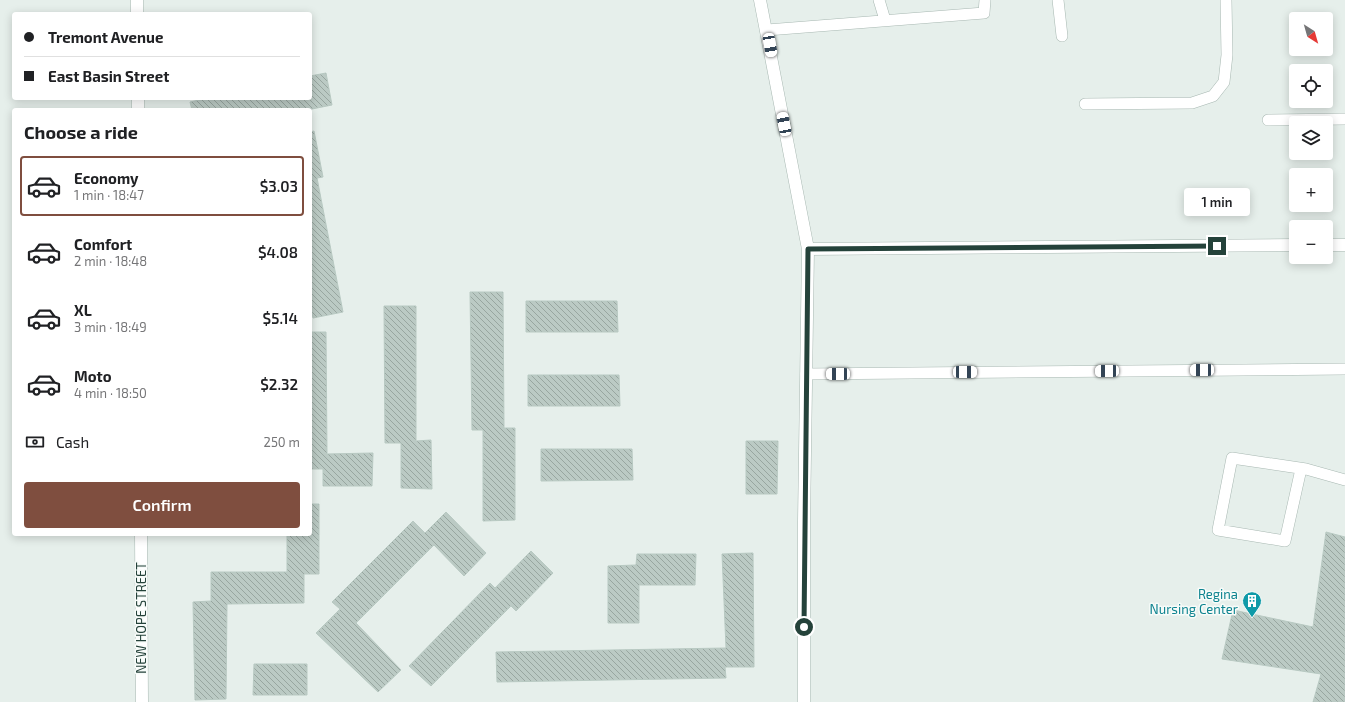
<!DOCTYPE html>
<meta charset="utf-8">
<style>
body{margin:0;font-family:"Exo 2",sans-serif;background:#f6f6f6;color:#202124;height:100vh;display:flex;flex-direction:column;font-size:15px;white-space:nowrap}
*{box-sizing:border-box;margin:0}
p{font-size:13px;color:#757577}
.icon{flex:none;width:22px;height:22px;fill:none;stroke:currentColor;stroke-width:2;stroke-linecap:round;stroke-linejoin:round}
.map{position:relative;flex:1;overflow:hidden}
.drawer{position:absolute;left:12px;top:108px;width:300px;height:428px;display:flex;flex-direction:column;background:#fff;border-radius:4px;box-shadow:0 2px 10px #0003}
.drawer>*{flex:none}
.top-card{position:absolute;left:12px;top:12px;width:300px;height:88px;border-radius:4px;box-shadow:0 2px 10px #0003;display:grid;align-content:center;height:88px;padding:0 12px;background:#fff}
.needle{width:26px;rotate:143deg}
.fabs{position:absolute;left:1289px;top:12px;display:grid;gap:8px}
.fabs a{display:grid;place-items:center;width:44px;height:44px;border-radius:4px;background:#fff;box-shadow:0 2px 10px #0003;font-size:20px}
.end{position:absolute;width:18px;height:18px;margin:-9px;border:5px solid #24423a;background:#fff;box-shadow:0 0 0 2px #fff}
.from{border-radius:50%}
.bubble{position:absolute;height:28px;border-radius:4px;background:#fff;box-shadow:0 2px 10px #0003;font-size:13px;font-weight:600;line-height:28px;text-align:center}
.car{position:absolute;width:12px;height:24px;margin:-12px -6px;border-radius:5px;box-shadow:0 0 3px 1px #0007;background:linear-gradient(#fff 24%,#345 0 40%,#fff 0 76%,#345 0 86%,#fff 0)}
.top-card b{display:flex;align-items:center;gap:14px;height:38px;font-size:15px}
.top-card b+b{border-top:1px solid #e0e0e0}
.top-card i{width:10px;height:10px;background:#202124}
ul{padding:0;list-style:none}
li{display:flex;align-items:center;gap:12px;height:60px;margin:0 8px 6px;padding:0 4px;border:2px solid transparent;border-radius:4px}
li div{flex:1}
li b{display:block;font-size:15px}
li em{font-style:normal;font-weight:600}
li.selected{border-color:#7f4e3f}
li>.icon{width:36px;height:36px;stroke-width:1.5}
h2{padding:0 12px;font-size:18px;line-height:48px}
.pay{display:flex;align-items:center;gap:10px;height:44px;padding:0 12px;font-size:15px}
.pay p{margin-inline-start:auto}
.action{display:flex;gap:8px;margin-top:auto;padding:8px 12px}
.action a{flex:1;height:46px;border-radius:4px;background:#7f4e3f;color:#fff;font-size:16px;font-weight:600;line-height:46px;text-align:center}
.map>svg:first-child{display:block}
</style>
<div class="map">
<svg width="1345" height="702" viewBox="0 0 1345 702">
<defs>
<pattern id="building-back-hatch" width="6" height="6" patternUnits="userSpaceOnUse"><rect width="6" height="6" fill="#bbcac4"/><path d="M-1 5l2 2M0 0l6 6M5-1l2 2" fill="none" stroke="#98a6a0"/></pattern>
</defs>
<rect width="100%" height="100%" fill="#e6efeb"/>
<path fill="url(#building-back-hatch)" stroke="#b8c9c2" d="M 326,73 L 332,105 L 307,110 L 192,110 L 190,102 L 208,98 L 310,98 L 310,76 Z
M 314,131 L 323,177 L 317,178 L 343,312 L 313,318 L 310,304 L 310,132 Z
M 470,292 L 503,292 L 504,428 L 515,428 L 515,520 L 483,521 L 483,430 L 472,430 Z
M 526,301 L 617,301 L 618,332 L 526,332 Z
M 384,306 L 416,306 L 416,441 L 431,440 L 432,489 L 401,488 L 401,443 L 385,443 Z
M 310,332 L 326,332 L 327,454 L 373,453 L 372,486 L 323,486 L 323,469 L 310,469 Z
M 528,375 L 619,375 L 620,406 L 528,406 Z
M 746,441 L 778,441 L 777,494 L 746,494 Z
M 541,449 L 632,449 L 633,480 L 541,481 Z
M 310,504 L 319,504 L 319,574 L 304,574 L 304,603 L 227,604 L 226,699 L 195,700 L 193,602 L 211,601 L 211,572 L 287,572 L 287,534 L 310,534 Z
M 446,512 L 486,553 L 464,576 L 434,545 L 356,623 L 401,670 L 378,692 L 316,633 L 340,609 L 332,602 L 413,521 L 425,533 Z
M 1326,532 L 1345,537 L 1345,702 L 1313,702 L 1321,674 L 1222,659 L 1233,610 L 1313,627 Z
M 531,551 L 553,573 L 516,611 L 511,606 L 431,686 L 409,666 L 490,583 L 495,588 Z
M 753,553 L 754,667 L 725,667 L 726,678 L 497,682 L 496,652 L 726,648 L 722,554 Z
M 637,554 L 696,554 L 695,585 L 639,585 L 639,623 L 608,623 L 608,566 L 636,565 Z
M 254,664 L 307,664 L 307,695 L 253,695 Z"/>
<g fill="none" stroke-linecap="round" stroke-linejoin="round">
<g stroke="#a8b8b2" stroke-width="12">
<path id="lane" d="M 879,0 L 885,20
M 1058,0 L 1062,36
M 767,30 L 984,13 L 985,0
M 1085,104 L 1192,103 L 1213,96 L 1224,82 L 1227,55 L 1226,0
M 1268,120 L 1345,119
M 806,374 L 1345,369
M 1301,469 L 1285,541 L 1218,530 L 1232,458 L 1306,469 L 1345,480"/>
</g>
<g stroke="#a8b8b2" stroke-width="13">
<path id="street" d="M 137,0 L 137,14
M 760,0 L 808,249 L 804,521 L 804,702
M 138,98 L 138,110
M 1326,245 L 1345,245
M 808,249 L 1296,245
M 141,534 L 142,702"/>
</g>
<use href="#lane" stroke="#fff" stroke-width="11"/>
<use href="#street" stroke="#fff" stroke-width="12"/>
</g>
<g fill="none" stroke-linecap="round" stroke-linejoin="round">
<path stroke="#24423a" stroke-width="5" d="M 804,627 L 808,249 L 1217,246"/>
</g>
<defs>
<g id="building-pin" transform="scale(1)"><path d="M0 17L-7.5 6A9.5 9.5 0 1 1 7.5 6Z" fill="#0f9aa8" stroke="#f7fbf9"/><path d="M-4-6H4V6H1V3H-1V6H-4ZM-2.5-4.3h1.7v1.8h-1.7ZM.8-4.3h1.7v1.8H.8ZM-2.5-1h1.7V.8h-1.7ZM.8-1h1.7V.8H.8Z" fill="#fff"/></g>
</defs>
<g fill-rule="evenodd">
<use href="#building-pin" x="1252" y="601"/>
</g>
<g text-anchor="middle" stroke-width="3" stroke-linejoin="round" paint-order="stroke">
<g font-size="13" fill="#0d838f" stroke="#f7fbf9" text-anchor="end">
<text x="1238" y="599">Regina<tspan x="1238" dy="15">Nursing Center</tspan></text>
</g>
<g font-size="13" fill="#24423a" stroke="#f7fbf9">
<text transform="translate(141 618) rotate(-90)" y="5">NEW HOPE STREET</text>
</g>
</g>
</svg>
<div class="fabs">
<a><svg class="needle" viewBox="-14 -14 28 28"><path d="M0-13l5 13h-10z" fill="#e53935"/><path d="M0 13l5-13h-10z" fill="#757577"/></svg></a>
<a><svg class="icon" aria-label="locate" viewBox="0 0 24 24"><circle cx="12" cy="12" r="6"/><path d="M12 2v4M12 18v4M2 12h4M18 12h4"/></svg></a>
<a><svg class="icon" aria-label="layers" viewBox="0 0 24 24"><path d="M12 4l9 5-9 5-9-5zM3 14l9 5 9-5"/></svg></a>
<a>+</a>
<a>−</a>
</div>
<i class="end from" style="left:804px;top:627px"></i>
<i class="end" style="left:1217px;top:246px"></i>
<div class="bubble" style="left:1184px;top:188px;width:66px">1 min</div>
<i class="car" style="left:770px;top:45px;rotate:170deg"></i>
<i class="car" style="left:784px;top:124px;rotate:349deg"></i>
<i class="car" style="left:1202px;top:370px;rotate:269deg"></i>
<i class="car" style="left:1107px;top:371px;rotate:269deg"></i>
<i class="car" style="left:965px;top:372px;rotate:90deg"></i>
<i class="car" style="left:838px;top:374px;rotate:270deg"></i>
<div class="top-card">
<b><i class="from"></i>Tremont Avenue</b>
<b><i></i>East Basin Street</b>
</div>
<section class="drawer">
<h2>Choose a ride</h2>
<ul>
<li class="selected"><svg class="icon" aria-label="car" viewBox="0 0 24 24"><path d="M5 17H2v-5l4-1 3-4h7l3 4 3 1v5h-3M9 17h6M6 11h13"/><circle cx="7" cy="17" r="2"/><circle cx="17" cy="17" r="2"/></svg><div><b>Economy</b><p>1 min · 18:47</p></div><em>$3.03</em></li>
<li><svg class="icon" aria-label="car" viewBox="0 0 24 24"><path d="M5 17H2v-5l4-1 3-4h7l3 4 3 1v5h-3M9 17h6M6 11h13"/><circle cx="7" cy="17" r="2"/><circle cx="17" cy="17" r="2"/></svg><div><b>Comfort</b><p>2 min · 18:48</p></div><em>$4.08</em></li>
<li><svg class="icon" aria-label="car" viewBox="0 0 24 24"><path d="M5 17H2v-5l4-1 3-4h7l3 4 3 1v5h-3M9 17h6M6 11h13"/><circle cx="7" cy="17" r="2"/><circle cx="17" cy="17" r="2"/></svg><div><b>XL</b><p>3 min · 18:49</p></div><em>$5.14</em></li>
<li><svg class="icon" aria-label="car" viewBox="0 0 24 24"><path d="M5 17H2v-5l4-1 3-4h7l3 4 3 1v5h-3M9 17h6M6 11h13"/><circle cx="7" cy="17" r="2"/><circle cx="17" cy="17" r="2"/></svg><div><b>Moto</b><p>4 min · 18:50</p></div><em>$2.32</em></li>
</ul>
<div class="pay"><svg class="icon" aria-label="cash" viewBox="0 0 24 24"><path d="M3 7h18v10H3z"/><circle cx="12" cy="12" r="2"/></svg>Cash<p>250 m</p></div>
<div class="action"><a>Confirm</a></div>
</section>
</div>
